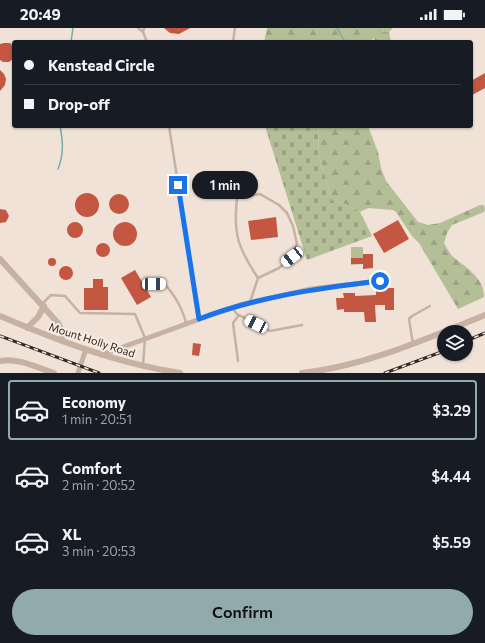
<!DOCTYPE html>
<meta charset="utf-8">
<style>
body{margin:0;font-family:Commissioner,sans-serif;background:#20242c;color:#f1f3f6;height:100vh;display:flex;flex-direction:column;font-size:15px;white-space:nowrap}
*{box-sizing:border-box;margin:0}
p{font-size:13px;color:#9ea1a6}
.icon{flex:none;width:22px;height:22px;fill:none;stroke:currentColor;stroke-width:2;stroke-linecap:round;stroke-linejoin:round}
.map{position:relative;height:345px;overflow:hidden}
.sheet{display:flex;flex-direction:column;background:#171b24;flex:1}
.sheet>*{flex:none}
.hud{position:absolute;left:12px;top:12px;width:461px;height:88px;border-radius:4px;box-shadow:0 1px 3px #0004;display:grid;align-content:center;height:88px;padding:0 12px;background:#171b24}
.fabs{position:absolute;left:437px;top:297px;display:grid;gap:8px}
.fabs a{display:grid;place-items:center;width:36px;height:36px;border-radius:50%;background:#171b24;box-shadow:0 1px 3px #0004;font-size:20px}
.end{position:absolute;width:18px;height:18px;margin:-9px;border:5px solid #1a73e8;background:#fff;box-shadow:0 0 0 2px #fff}
.from{border-radius:50%}
.bubble{position:absolute;height:28px;border-radius:14px;background:#171b24;box-shadow:0 1px 3px #0004;font-size:13px;font-weight:600;line-height:28px;text-align:center}
.car{position:absolute;width:12px;height:24px;margin:-12px -6px;border-radius:5px;box-shadow:0 0 3px 1px #0007;background:linear-gradient(#fff 24%,#345 0 40%,#fff 0 76%,#345 0 86%,#fff 0)}
.hud b{display:flex;align-items:center;gap:14px;height:38px;font-size:15px}
.hud b+b{border-top:1px solid #363941}
.hud i{width:10px;height:10px;background:#f1f3f6}
ul{padding:7px 0 0;list-style:none}
li{display:flex;align-items:center;gap:12px;height:60px;margin:0 8px 6px;padding:0 4px;border:2px solid transparent;border-radius:4px}
li div{flex:1}
li b{display:block;font-size:15px}
li em{font-style:normal;font-weight:600}
li.on{border-color:#91abac}
li>.icon{width:36px;height:36px;stroke-width:1.5}
.cta{display:flex;gap:8px;margin-top:auto;padding:8px 12px}
.cta a{flex:1;height:46px;border-radius:24px;background:#91abac;color:#111;font-size:16px;font-weight:600;line-height:46px;text-align:center}
.status{display:flex;justify-content:space-between;align-items:center;height:28px;padding:0 20px;background:#171b24;direction:ltr}
.status svg{height:11px;fill:currentColor}
.map>svg:first-child{display:block}
</style>
<div class="status"><b>20:49</b><svg viewBox="0 0 49 12"><path d="M0 12V9h3v3zM5 12V6h3v6zM10 12V3h3v9zM15 12V0h3v12zM26 1h20v11H26zM47 4h2v5h-2z"/></svg></div>
<div class="map">
<svg width="485" height="345" viewBox="0 0 485 345">
<defs>
<pattern id="forest-firs" width="22" height="20" patternUnits="userSpaceOnUse"><rect width="22" height="20" fill="#b4be97"/><path d="M5 1l3.5 6h-7zM16 11l3.5 6h-7z" fill="#9ba382"/></pattern>
<pattern id="wetland-marsh" width="20" height="14" patternUnits="userSpaceOnUse"><rect width="20" height="14" fill="#b4be97"/><path d="M1 5h8M5 5V1M11 12h8M15 12V8" fill="none" stroke="#9ba382"/></pattern>
<pattern id="cemetery-stones" width="16" height="16" patternUnits="userSpaceOnUse"><rect width="16" height="16" fill="#b4be97"/><path d="M2 7V4a2 2 0 0 1 4 0v3zM10 15v-3a2 2 0 0 1 4 0v3z" fill="#9ba382"/></pattern>
</defs>
<rect width="100%" height="100%" fill="#f0e2d6"/>
<path fill="url(#forest-firs)" d="M 267,0 L 393,0 L 389,4 L 382,2 L 370,14 L 264,14 Z
M 318,98 L 368,98 L 378,124 L 381,140 L 386,153 L 418,194 L 428,197 L 440,195 L 480,177 L 484,177 L 485,181 L 484,184 L 452,197 L 447,205 L 444,215 C 446,219 449,224 452,228 C 464,238 485,250 484,269 L 458,281 L 419,215 L 412,208 L 396,184 L 393,182 L 368,180 L 360,184 L 345,176 L 332,172 L 319,128 Z"/>
<path fill="url(#wetland-marsh)" d="M 382,2 L 389,4 L 391,14 L 370,14 L 374,12 L 377,3 Z"/>
<path fill="url(#cemetery-stones)" d="M 265,98 L 318,98 L 319,128 L 332,172 L 345,176 L 360,184 L 372,208 L 307,232 Z"/>
<path fill="#b4be97" d="M 351,219 L 363,219 L 363,236 L 351,237 Z"/>
<g fill="none" stroke-linecap="round" stroke-linejoin="round">
<path stroke="#76acaa" stroke-width="1.5" d="M 337,0 L 345,14
M 71,14 L 73,0
M 58,141 C 64,126 63,113 60,98"/>
</g>
<path fill="#c35741" d="M 164,0 L 190,0 L 179,6 L 170,5 Z
M 4,15 L 10,15 L 14,19 L 14,30 L 9,34 L 3,34 L 0,32 L 0,16 Z
M 0,42 L 4,46 L 6,51 L 5,57 L 0,63 Z
M 485,45 L 485,60 L 472,67 L 471,53 Z
M75 177a12 12 0 1 1 24 0a12 12 0 1 1-24 0Z
M109 176a10 10 0 1 1 20 0a10 10 0 1 1-20 0Z
M 0,181 L 6,182 L 9,188 L 6,194 L 0,195 Z
M 276,189 L 278,209 L 251,212 L 248,193 Z
M 398,192 L 409,211 L 384,225 L 373,206 Z
M67 202a8 8 0 1 1 16 0a8 8 0 1 1-16 0Z
M113 206a12 12 0 1 1 24 0a12 12 0 1 1-24 0Z
M96 222a7 7 0 1 1 14 0a7 7 0 1 1-14 0Z
M 363,226 L 373,226 L 373,240 L 363,241 L 363,236 L 351,236 L 351,230 L 363,230 Z
M48 234a4 4 0 1 1 8 0a4 4 0 1 1-8 0Z
M59 245a7 7 0 1 1 14 0a7 7 0 1 1-14 0Z
M 135,242 L 151,269 L 137,277 L 121,250 Z
M 93,251 L 103,251 L 103,259 L 108,259 L 108,282 L 84,282 L 84,260 L 93,260 Z
M 376,260 L 394,260 L 394,282 L 385,282 L 385,277 L 375,277 L 376,294 L 365,294 L 364,284 L 344,284 L 344,281 L 337,282 L 336,270 L 344,270 L 343,265 L 355,265 L 355,268 L 376,267 Z
M 193,315 L 201,316 L 199,328 L 192,327 Z"/>
<g fill="none" stroke-linecap="round" stroke-linejoin="round">
<path stroke="#c7b1a3" stroke-width="2.5" d="M 138,0 L 143,4
M 144,0 L 143,4 L 147,14
M 233,14 L 235,0
M 169,98 L 199,291
M 154,256 L 164,256 C 174,265 183,282 186,295
M 250,274 L 258,250 C 238,220 233,206 237,170 L 260,166 L 279,177 L 287,185 L 293,198 L 297,216 L 292,229 L 279,240 L 258,250
M 42,276 L 51,267 L 65,268 L 80,285 L 135,286 L 145,310 L 143,337
M 232,280 L 237,286 L 270,303 L 302,297
M 413,316 L 409,291 L 412,288 L 430,278
M 238,333 L 233,295 L 239,287"/>
<path stroke="#c7b1a3" stroke-width="5" d="M 101,327 L 219,284 L 244,276 L 311,261 L 380,253
M 78,345 L 86,321"/>
<path stroke="#c7b1a3" stroke-width="6" d="M 0,231 L 58,295 L 62,303 L 62,313
M 0,288 C 59,313 116,335 180,345
M 27,300 L 38,289 L 44,278
M 0,333 C 17,329 38,340 54,345
M 302,345 C 366,338 426,311 485,287"/>
<g stroke="#322825" stroke-width="3">
<path id="rail" d="M 0,308 L 99,345
M 466,313 L 485,305
M 385,345 L 444,323"/>
</g>
<use href="#rail" stroke="#f8ece2" stroke-width="1.5" stroke-dasharray="4.5" stroke-linecap="butt"/>
</g>
<g fill="none" stroke-linecap="round" stroke-linejoin="round">
<path stroke="#1a73e8" stroke-width="5" d="M 178,157 L 199,291 C 257,269 318,260 380,253"/>
</g>
<g text-anchor="middle" stroke-width="4" stroke-linejoin="round" paint-order="stroke">
<g font-size="11" fill="#322825" stroke="#f8ece2">
<text transform="translate(92 312) rotate(18)" y="4">Mount Holly Road</text>
</g>
</g>
</svg>
<div class="fabs">
<a><svg class="icon" aria-label="layers" viewBox="0 0 24 24"><path d="M12 4l9 5-9 5-9-5zM3 14l9 5 9-5"/></svg></a>
</div>
<i class="end from" style="left:380px;top:253px"></i>
<i class="end" style="left:178px;top:157px"></i>
<div class="bubble" style="left:192px;top:143px;width:66px">1 min</div>
<i class="car" style="left:292px;top:229px;rotate:232deg"></i>
<i class="car" style="left:154px;top:256px;rotate:89deg"></i>
<i class="car" style="left:256px;top:296px;rotate:297deg"></i>
<div class="hud">
<b><i class="from"></i>Kenstead Circle</b>
<b><i></i>Drop-off</b>
</div>
</div>
<section class="sheet">
<ul>
<li class="on"><svg class="icon" aria-label="car" viewBox="0 0 24 24"><path d="M5 17H2v-5l4-1 3-4h7l3 4 3 1v5h-3M9 17h6M6 11h13"/><circle cx="7" cy="17" r="2"/><circle cx="17" cy="17" r="2"/></svg><div><b>Economy</b><p>1 min · 20:51</p></div><em>$3.29</em></li>
<li><svg class="icon" aria-label="car" viewBox="0 0 24 24"><path d="M5 17H2v-5l4-1 3-4h7l3 4 3 1v5h-3M9 17h6M6 11h13"/><circle cx="7" cy="17" r="2"/><circle cx="17" cy="17" r="2"/></svg><div><b>Comfort</b><p>2 min · 20:52</p></div><em>$4.44</em></li>
<li><svg class="icon" aria-label="car" viewBox="0 0 24 24"><path d="M5 17H2v-5l4-1 3-4h7l3 4 3 1v5h-3M9 17h6M6 11h13"/><circle cx="7" cy="17" r="2"/><circle cx="17" cy="17" r="2"/></svg><div><b>XL</b><p>3 min · 20:53</p></div><em>$5.59</em></li>
</ul>
<div class="cta"><a>Confirm</a></div>
</section>
